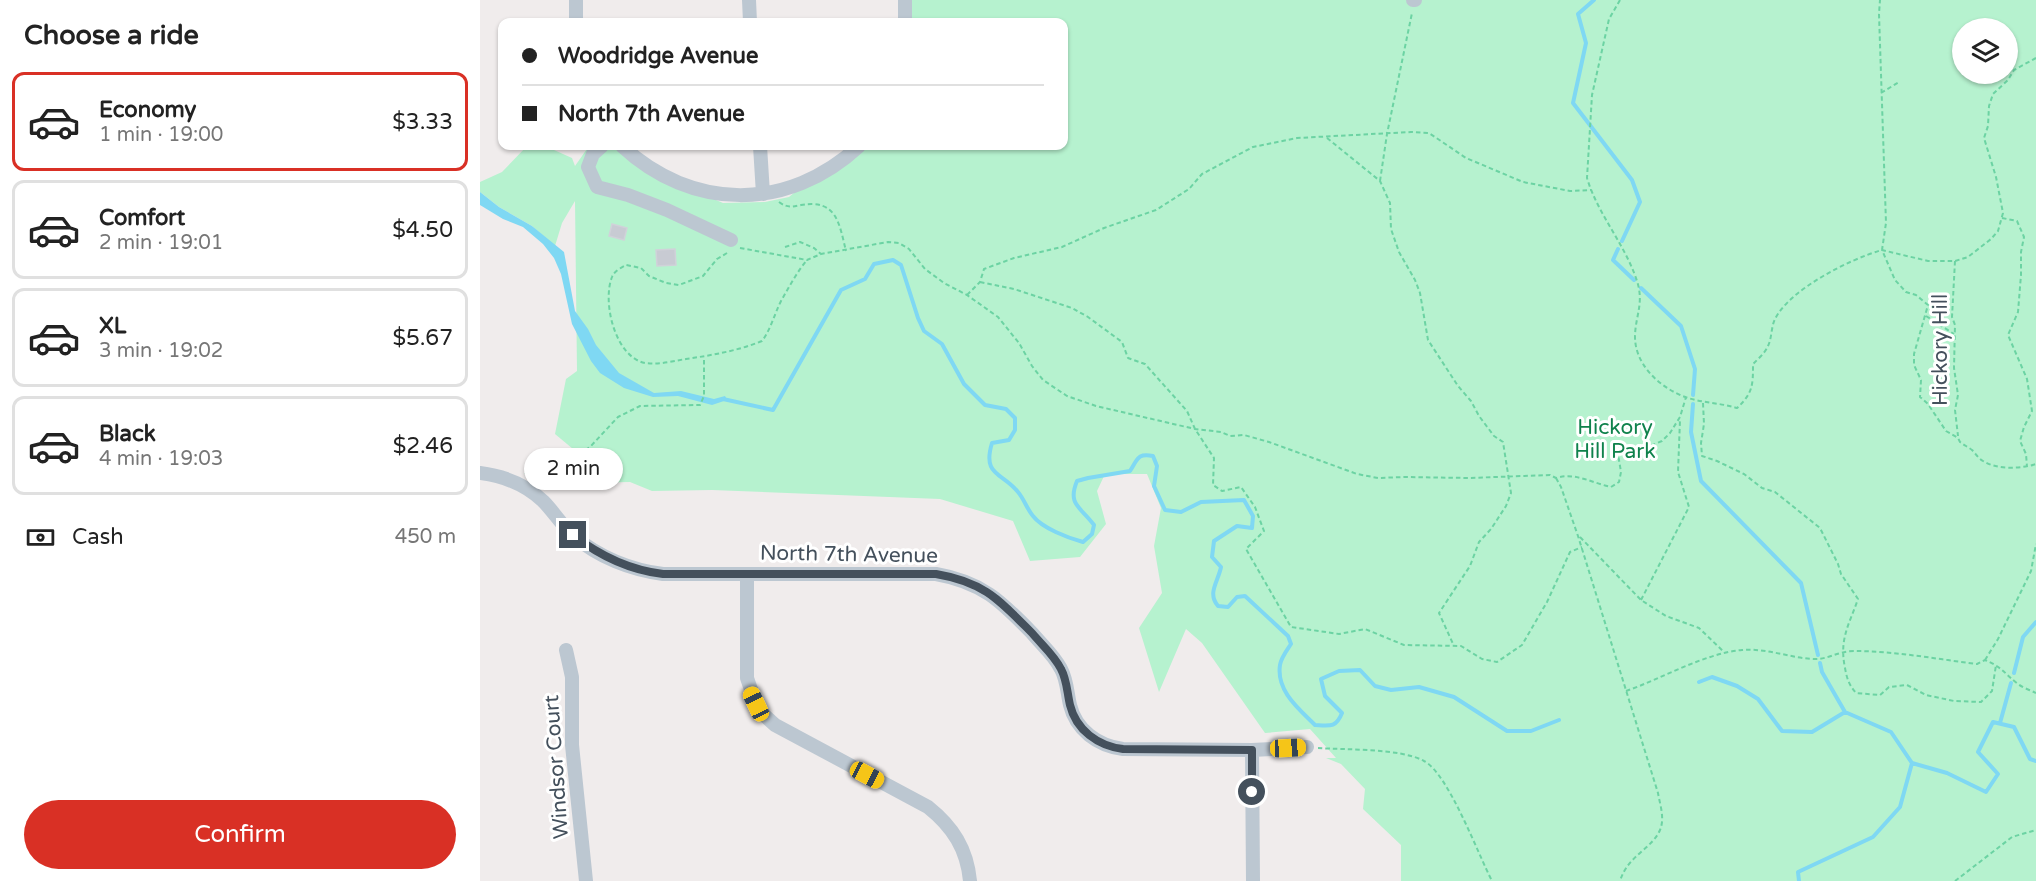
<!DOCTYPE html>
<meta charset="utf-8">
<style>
body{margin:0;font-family:"Varela Round",sans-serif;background:#f2f2f2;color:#222;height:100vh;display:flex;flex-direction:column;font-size:22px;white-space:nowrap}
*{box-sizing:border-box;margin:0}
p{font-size:20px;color:#767676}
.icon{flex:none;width:33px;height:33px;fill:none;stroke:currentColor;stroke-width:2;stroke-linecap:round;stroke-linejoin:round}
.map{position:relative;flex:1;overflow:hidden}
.drawer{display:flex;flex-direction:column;background:#fff;width:480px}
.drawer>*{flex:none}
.guide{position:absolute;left:18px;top:18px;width:570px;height:132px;border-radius:12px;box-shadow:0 2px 4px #0004;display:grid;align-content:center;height:132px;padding:0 24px;background:#fff}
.buttons{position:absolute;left:1472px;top:18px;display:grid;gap:12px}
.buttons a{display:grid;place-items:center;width:66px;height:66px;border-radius:50%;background:#fff;box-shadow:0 2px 4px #0004;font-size:30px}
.end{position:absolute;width:27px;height:27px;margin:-14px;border:8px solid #44505c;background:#fff;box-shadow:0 0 0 3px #fff}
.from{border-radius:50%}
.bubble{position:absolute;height:42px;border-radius:21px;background:#fff;box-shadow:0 2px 4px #0004;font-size:20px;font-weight:600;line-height:42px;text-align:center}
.car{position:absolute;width:18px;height:36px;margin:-18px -9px;border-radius:8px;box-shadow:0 0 4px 2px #0007;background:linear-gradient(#f5c518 24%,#345 0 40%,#f5c518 0 76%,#345 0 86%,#f5c518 0)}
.guide b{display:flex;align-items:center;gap:21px;height:57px;font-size:22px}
.guide b+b{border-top:2px solid #e0e0e0}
.guide i{width:15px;height:15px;background:#222}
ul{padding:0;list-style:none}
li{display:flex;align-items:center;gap:18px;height:99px;margin:0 12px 9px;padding:0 12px;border:3px solid #e0e0e0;border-radius:12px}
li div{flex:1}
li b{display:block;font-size:22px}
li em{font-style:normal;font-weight:600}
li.current{border-color:#d93025}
li>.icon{width:54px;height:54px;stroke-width:1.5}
h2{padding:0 24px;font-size:27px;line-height:72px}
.pay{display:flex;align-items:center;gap:15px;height:66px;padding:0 24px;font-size:22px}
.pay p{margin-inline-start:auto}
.action{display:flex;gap:12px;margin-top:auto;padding:12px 24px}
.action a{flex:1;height:69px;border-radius:36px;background:#d93025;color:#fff;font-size:24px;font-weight:600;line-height:69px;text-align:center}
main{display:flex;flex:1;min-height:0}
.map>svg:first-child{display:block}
</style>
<main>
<section class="drawer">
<h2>Choose a ride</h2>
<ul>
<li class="current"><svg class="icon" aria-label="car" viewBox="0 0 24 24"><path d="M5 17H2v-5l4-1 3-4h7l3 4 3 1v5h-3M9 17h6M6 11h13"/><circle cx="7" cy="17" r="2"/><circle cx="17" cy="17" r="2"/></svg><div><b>Economy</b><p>1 min · 19:00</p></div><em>$3.33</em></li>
<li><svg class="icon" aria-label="car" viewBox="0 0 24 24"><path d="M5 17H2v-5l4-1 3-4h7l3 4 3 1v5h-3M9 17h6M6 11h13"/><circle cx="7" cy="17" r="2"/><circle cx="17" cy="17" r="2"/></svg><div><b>Comfort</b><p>2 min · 19:01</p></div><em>$4.50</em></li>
<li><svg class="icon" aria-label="car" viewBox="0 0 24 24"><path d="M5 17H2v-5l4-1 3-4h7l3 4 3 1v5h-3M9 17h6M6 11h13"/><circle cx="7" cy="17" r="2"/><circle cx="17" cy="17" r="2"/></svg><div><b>XL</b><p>3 min · 19:02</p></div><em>$5.67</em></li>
<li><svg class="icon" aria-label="car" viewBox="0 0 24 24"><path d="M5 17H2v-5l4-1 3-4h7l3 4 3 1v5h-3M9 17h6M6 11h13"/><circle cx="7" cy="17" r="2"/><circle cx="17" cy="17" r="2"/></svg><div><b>Black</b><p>4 min · 19:03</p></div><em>$2.46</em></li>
</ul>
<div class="pay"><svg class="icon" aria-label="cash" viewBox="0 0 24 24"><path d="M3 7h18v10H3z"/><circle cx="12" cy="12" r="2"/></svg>Cash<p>450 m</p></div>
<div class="action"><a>Confirm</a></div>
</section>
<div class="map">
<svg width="1556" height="881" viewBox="0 0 1556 881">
<rect width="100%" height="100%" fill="#f0ecec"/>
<path fill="#b6f2cf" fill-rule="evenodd" d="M 425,0 L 1556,0 L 1556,881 L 921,881 L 921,845 L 883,809 L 885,789 L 861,764 L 846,758 L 856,758 L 830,729 L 785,733 L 722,643 L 706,629 L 679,692 L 659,628 L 682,593 L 674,546 L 681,508 L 667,474 L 625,474 L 617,491 L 626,524 L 600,557 L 550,561 L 533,521 L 460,499 L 232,490 L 172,491 L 150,482 L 99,483 L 99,454 L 75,434 L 86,379 L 97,371 L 95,201 L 82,223 L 75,246 L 52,226 L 19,207 L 0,192 L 0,182 L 22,172 L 47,146 L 65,146 L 92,158 L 95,166 L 109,146 L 145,146 L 199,184 L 243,203 L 285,202 L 309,197 L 327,182 L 377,146 L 584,146 L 584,22 L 425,22 ZM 1482,28 L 1527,28 L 1527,74 L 1482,74 Z"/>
<path fill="#7fd8f3" d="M 0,192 L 19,207 L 52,226 L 84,252 L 95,311 L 108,329 L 116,345 L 139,373 L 174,393 L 201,391 L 234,399 L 245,396 L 247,400 L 232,405 L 198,396 L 173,397 L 144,388 L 120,373 L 111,361 L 92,324 L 81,274 L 74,258 L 63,244 L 43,227 L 23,219 L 0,205 Z"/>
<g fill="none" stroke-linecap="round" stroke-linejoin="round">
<path stroke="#7fd8f3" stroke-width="4" d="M 1114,0 L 1098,14 L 1106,43 L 1093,103 L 1152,180 L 1160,202 L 1142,241
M 1138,249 L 1133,260 L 1154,280
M 1161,288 L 1201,326 L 1215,369 L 1213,395
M 243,399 L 293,410 L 361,290 L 385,279 L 394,264 L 413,260 L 421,265 L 438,318 L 444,331 L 462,344 L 484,384 L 505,405 L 526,409 L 535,418 L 535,430 L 529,440 L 512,443 C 502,476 522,472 538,492 C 544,499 547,509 553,516 C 562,528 588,538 603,542 L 612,534 L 614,525 C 601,507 587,505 597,481 L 608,478 L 650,471 C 658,459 657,453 673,456 L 677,466 L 674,486 L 685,510 L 701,512 L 721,502 L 764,500 L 773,516 L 772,528 L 757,526 L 734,541 L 732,557 L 741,567 C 738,582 727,593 738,606 L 748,607 L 757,597 L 765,596 L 808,636 L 811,644 C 807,650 801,658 800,665 C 796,691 819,709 835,725 C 850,726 856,728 862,713 L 845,696 L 841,679 L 859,671 L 880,670 L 895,686 L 911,690 L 939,687 L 974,697 L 1027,731 L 1051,731 L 1079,720
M 1213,404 L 1211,432 L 1221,481 L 1321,583 L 1338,655
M 1340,663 L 1342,672 L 1365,712
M 1534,673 L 1543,637 L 1556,622
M 1219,682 L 1232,677 L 1257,686 L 1278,699 L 1302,731 L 1332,732 L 1365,712 L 1411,732 L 1432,763 L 1420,807 L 1393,837 L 1318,872 L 1319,881
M 1520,723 L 1531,683
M 1432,763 L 1467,773 L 1506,792 L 1518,774 L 1498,752 L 1513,722 L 1534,727 L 1550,759 L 1556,761"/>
</g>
<path fill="#c8cbd3" stroke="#d0d2d9" stroke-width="1.5" d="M 132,224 L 147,228 L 144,240 L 129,236 Z
M 195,249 L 196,265 L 177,266 L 176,250 Z"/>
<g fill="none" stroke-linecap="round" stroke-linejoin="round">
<path stroke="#6cd3a3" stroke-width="2" stroke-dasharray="4.5 3" stroke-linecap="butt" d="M 1140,0 L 1129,19 L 1112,95 L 1107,178 C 1118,215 1145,244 1157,281 C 1164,303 1156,314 1155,335 C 1154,365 1181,389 1208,398 C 1224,403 1241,403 1257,408 C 1273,393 1273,385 1273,364 C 1278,359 1285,353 1288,346 C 1292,338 1291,327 1295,319 C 1310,289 1370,259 1402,250 L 1406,223 L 1399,14 L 1400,0
M 1556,58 L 1534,70 L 1528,80 L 1513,94 L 1509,106 L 1508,126 L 1504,138 L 1516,177 L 1523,213 L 1518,231 L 1511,239 L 1488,257 L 1475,261 L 1448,261 L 1402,250 L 1415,280 L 1426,292 L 1436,295 L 1448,305 L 1434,354 L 1434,365 L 1441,380 L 1440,397 L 1448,404 L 1466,431 L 1478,438 L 1480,442 C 1484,445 1488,447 1492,450 C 1496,454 1498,458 1503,461 C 1517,470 1540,469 1556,464
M 1401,93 L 1419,82
M 847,138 L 900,181 L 910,203 L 911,229 L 919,252 L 935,280 L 940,293 L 948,340 L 978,386 L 991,401 L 999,416 L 1014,436 L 1023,442 L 1031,493 L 1026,506 L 1011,529 L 999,542 L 990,566 L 959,613 L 974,646
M 900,181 L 907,134 L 932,13
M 299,202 C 307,208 312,207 321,205 C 357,199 359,223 366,251
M 1522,218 L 1537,221 L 1544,237 L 1541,252 L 1541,275 L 1538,312 L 1528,335 L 1547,379 L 1552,411 L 1544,427 L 1540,441 L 1546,454 L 1547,467
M 305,247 L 320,242 L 334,248 L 341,254
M 260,248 L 327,260 L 341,254 L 408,242 L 419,243 L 429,249 L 445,269 L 464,283 L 487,295 L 518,317 L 539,343 L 552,366 L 563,380 L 587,396 L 616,406 L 715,429 L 741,432 L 750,436 L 764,435 L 789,442 L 877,474 L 898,478 L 924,477 L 989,478 L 1070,475 L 1076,478 C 1095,472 1112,483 1131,487 L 1139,482 L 1141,472 L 1138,454 L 1144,446 L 1170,446 L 1182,441 L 1190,433 L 1200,417 L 1206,397
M 247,253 L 237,259 L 223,276 L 199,285 L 186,283 L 169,276 L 161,268 L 146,265 C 141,268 134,271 132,277 C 122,302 135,357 165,363 C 179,365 193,361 206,359 C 233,355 257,351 282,341 C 291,329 294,315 301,301 C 309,287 317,272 327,260
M 1475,261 L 1472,317 L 1475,325 L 1474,368 L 1478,395 L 1475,410 L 1478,436
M 500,282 L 534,289 L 592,308 L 608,317 L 642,342 L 648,358 L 665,364 L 707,411 L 715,429 L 734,458 L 733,485 L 742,491 L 761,487 L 775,507 L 784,531 L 766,549 L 811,627 L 859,634 L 885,629 L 924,645 L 981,646 L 1002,659 L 1017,662 L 1042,645 L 1067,602 L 1090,552 L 1102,547
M 487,295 L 500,282 L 504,269 L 534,258 L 582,247 L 624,228 L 676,210 L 709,189 L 722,174 L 773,147 L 817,138 L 931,132 L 949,133 L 986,158 L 1043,182 L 1090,191 L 1111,190
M 1446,316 L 1474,334
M 1223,403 L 1224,424 L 1221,443 L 1222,456 L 1237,461 L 1264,474 L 1282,488 L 1295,492 L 1340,528 L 1358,564 L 1361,574 L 1378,599 C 1369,625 1359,639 1365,668 C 1367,679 1369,685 1376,693 L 1400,695 L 1409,687 L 1427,685 L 1446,695 L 1474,701 L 1501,702 L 1512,691 L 1516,665
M 45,474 L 60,463 L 87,462 L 110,447 L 138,417 L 160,406 L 220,405 L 224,396 L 224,357
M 1076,478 L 1081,487 L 1098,536 L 1178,793 C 1180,805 1185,818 1180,830 C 1172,849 1148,855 1140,881
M 1100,537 L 1161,600 L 1186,616 L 1219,628 L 1245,653
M 1161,600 L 1209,507 L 1198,472 L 1200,420
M 1505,660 L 1518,639 L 1551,571 L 1556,544
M 1146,691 C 1181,679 1225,653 1262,650 C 1287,648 1310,658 1334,659 C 1347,660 1358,651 1374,651 C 1415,651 1456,659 1497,664 L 1505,660 C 1522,667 1525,674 1538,684 C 1543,688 1550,690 1556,693
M 838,748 C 866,750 920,748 944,761 C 968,773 998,854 1012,881
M 1475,881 L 1532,837 L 1556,830"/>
<path stroke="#bcc7d1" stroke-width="14" d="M 96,0 L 96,22
M 269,0 L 270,22
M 933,0 L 935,0
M 425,22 L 425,0
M 122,146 L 113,154 L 108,167 L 117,187 L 148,195 L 187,210 L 251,240
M 142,146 C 212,211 308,212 379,146
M 280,146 L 283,194
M 0,473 C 24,476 45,484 63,501 C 74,512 82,526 94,536 C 118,557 151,570 183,574 L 456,574 C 502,582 521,601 552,633 C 562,645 574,655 581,669 C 587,680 587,692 590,705 C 596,730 618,746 643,749 L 772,750 L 827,747
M 267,574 L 267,678 L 276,704 L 284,715 L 295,725 L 448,807 C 473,827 487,849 490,881
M 86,650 L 92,677 L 92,745 L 106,881
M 772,750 L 773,881"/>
</g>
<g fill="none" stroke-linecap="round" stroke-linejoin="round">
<path stroke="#44505c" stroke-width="8" d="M 93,535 C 120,556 149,570 183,574 L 456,574 C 504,582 519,600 552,633 C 562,645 574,655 581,669 C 587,680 587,692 590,705 C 596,730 618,746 643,749 L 772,750 L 772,792"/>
</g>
<g text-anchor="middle" stroke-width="6" stroke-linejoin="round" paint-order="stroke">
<g font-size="21" fill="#44505c" stroke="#fff">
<text transform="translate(1460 350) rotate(-90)" y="7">Hickory Hill</text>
<text transform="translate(369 554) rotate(1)" y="7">North 7th Avenue</text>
<text transform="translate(76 767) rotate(-94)" y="7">Windsor Court</text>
</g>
<g font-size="21" fill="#0f824c" stroke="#fff">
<text x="1135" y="434">Hickory<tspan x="1135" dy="24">Hill Park</tspan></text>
</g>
</g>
</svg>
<div class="buttons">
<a><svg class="icon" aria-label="layers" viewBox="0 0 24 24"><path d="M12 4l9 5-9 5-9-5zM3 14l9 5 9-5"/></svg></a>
</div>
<i class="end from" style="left:772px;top:792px"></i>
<i class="end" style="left:93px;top:535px"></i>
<div class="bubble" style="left:44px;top:448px;width:99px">2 min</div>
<i class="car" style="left:276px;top:704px;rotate:335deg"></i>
<i class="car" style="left:808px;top:748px;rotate:87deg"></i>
<i class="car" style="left:387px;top:775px;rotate:118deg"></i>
<div class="guide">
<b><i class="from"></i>Woodridge Avenue</b>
<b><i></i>North 7th Avenue</b>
</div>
</div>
</main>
